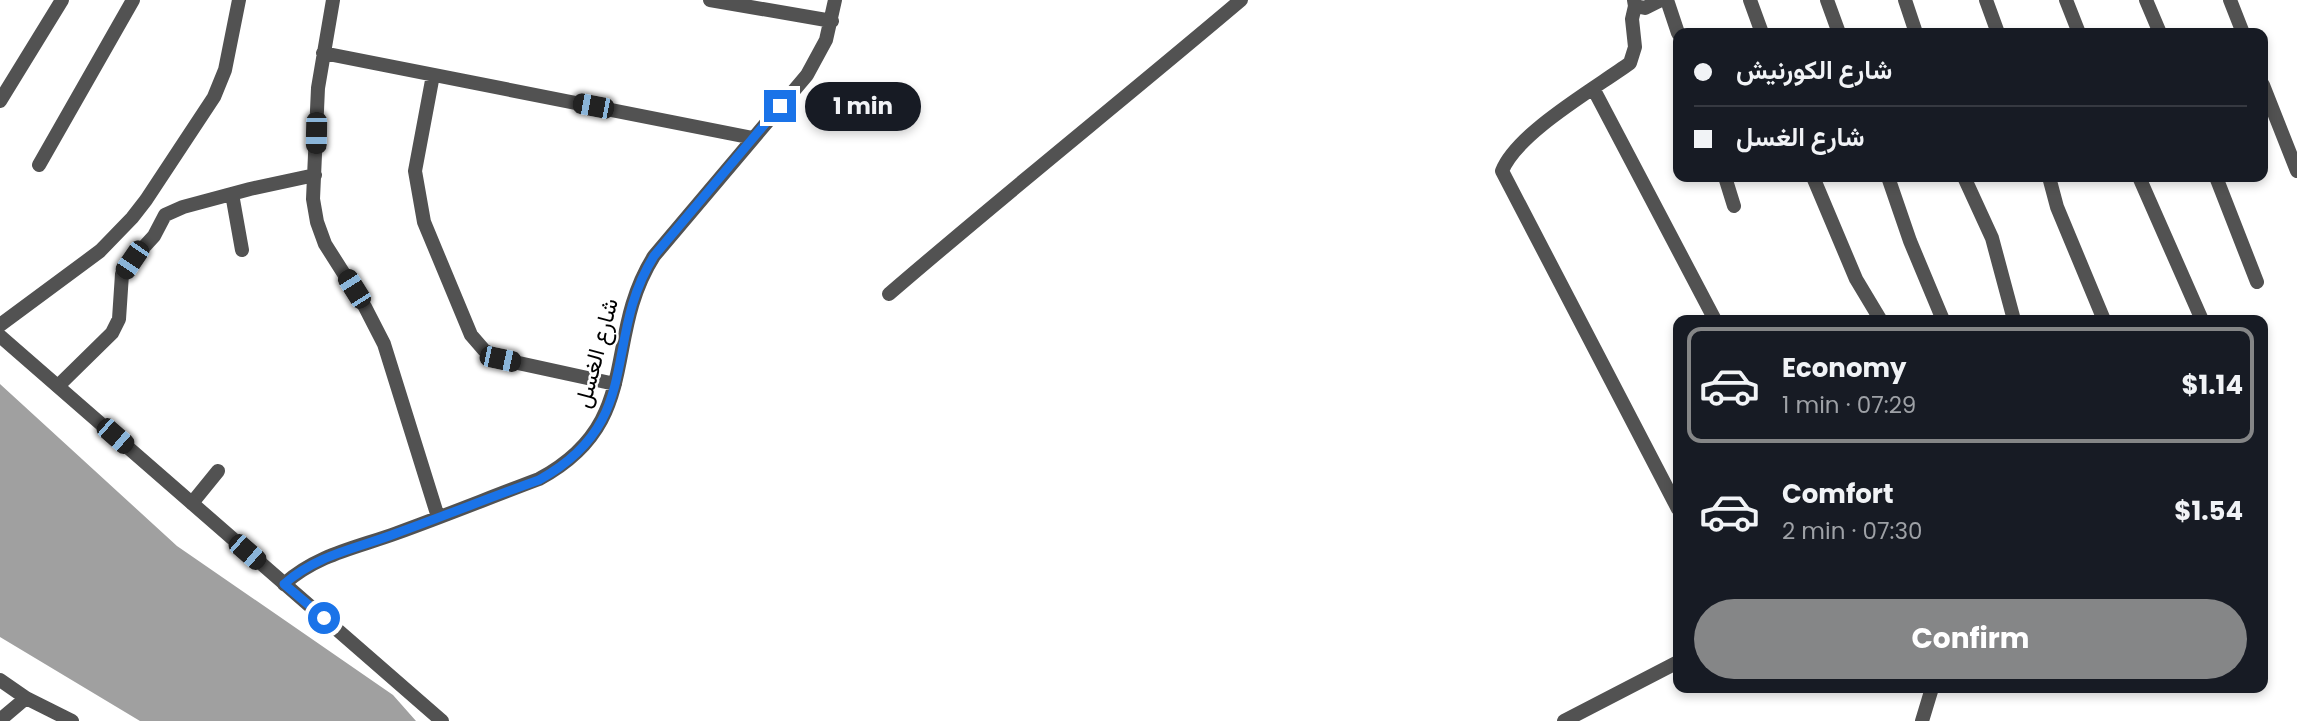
<!DOCTYPE html>
<meta charset="utf-8">
<style>
body{margin:0;font-family:Poppins,Vazirmatn,sans-serif;background:#242831;color:#f1f3f6;height:100vh;display:flex;flex-direction:column;font-size:26px;white-space:nowrap}
*{box-sizing:border-box;margin:0}
p{font-size:23px;color:#9ea1a6}
.icon{flex:none;width:38px;height:38px;fill:none;stroke:currentColor;stroke-width:2;stroke-linecap:round;stroke-linejoin:round}
.map{position:relative;flex:1;overflow:hidden}
.panel{position:absolute;left:1673px;top:315px;width:595px;height:378px;display:flex;flex-direction:column;background:#171b24;border-radius:14px;box-shadow:0 4px 10px #0003}
.panel>*{flex:none}
.guide{position:absolute;left:1673px;top:28px;width:595px;height:154px;border-radius:14px;box-shadow:0 4px 10px #0003;display:grid;align-content:center;height:154px;padding:0 21px;background:#171b24}
.end{position:absolute;width:32px;height:32px;margin:-16px;border:9px solid #1a73e8;background:#fff;box-shadow:0 0 0 4px #fff}
.from{border-radius:50%}
.bubble{position:absolute;height:49px;border-radius:24px;background:#171b24;box-shadow:0 4px 10px #0003;font-size:23px;font-weight:700;line-height:49px;text-align:center}
.car{position:absolute;width:21px;height:42px;margin:-21px -10px;border-radius:9px;box-shadow:0 0 5px 2px #0007;background:linear-gradient(#222 24%,#8ab4d8 0 40%,#222 0 76%,#8ab4d8 0 86%,#222 0)}
.guide b{display:flex;align-items:center;gap:24px;height:66px;font-size:26px}
.guide b+b{border-top:2px solid #363941}
.guide i{width:18px;height:18px;background:#f1f3f6}
ul{padding:12px 0 0;list-style:none}
li{display:flex;align-items:center;gap:21px;height:116px;margin:0 14px 10px;padding:0 7px;border:4px solid transparent;border-radius:14px}
li div{flex:1}
li b{display:block;font-size:26px}
li em{font-style:normal;font-weight:700}
li.selected{border-color:#858687}
li>.icon{width:63px;height:63px;stroke-width:1.5}
.button{display:flex;gap:14px;margin-top:auto;padding:14px 21px}
.button a{flex:1;height:80px;border-radius:42px;background:#858687;color:#fff;font-size:28px;font-weight:700;line-height:80px;text-align:center}
.map>svg:first-child{display:block}
</style>
<div class="map">
<svg width="2297" height="721" viewBox="0 0 2297 721">
<rect width="100%" height="100%" fill="#fff"/>
<path fill="#a0a0a0" d="M 0,384 L 177,546 L 393,695 L 416,721 L 140,721 L 0,637 Z"/>
<g fill="none" stroke-linecap="round" stroke-linejoin="round">
<path stroke="#525252" stroke-width="14" d="M 333,0 L 318,88 L 313,199 L 317,222 L 325,244 L 365,307 L 384,344 L 438,517
M 710,0 L 832,21
M 1634,0 L 1635,6 L 1632,19 L 1635,47 L 1630,63 C 1594,89 1517,133 1502,171 L 1678,509
M 1667,0 L 1678,33
M 1750,0 L 1762,33
M 1827,0 L 1839,33
M 1905,0 L 1916,33
M 1986,0 L 1998,33
M 2066,0 L 2079,33
M 2146,0 L 2160,33
M 2230,0 L 2243,33
M 1635,6 L 1645,8 L 1661,0
M 323,53 L 753,138
M 433,75 L 415,171 L 424,222 L 471,335 L 484,350 L 500,359 L 615,384
M 2263,85 L 2297,171
M 1594,90 L 1715,320
M 0,101 L 62,0
M 39,165 L 133,0
M 1725,177 L 1734,206
M 1813,177 L 1856,279 L 1880,319
M 1888,177 L 1910,241 L 1943,320
M 1964,177 L 1992,238 L 2014,320
M 2049,177 L 2057,207 L 2104,320
M 2139,177 L 2202,320
M 2216,177 L 2257,282
M 232,194 L 242,250
M 889,294 C 1005,194 1124,99 1241,0
M 0,325 L 100,251 L 132,218 L 146,200 L 214,97 L 225,70 L 239,0
M 58,386 L 112,333 L 119,319 L 122,274 L 132,260 L 154,236 L 165,215 L 183,207 L 250,189 L 315,175
M 192,503 L 218,471
M 284,584 C 318,554 356,548 397,533 C 444,516 491,497 539,479 C 645,422 601,340 654,256 L 807,75 L 826,40 L 835,0
M 0,680 L 26,698 L 72,721
M 0,720 L 26,698
M 1564,721 L 1678,662
M 1922,721 L 1932,688"/>
<path stroke="#525252" stroke-width="14" d="M 0,336 L 442,721"/>
</g>
<g fill="none" stroke-linecap="round" stroke-linejoin="round">
<path stroke="#1a73e8" stroke-width="9" d="M 324,618 L 284,584 C 318,554 356,549 397,533 C 444,516 491,497 539,480 C 646,421 601,341 654,256 L 780,106"/>
</g>
<g text-anchor="middle" stroke-width="5" stroke-linejoin="round" paint-order="stroke">
<g font-size="23" fill="#000" stroke="#fff">
<text transform="translate(596 353) rotate(-75)" y="8">شارع الغسل</text>
</g>
</g>
</svg>
<i class="end from" style="left:324px;top:618px"></i>
<i class="end" style="left:780px;top:106px"></i>
<div class="bubble" style="left:805px;top:82px;width:116px">1 min</div>
<i class="car" style="left:593px;top:106px;rotate:281deg"></i>
<i class="car" style="left:316px;top:133px;rotate:181deg"></i>
<i class="car" style="left:132px;top:260px;rotate:214deg"></i>
<i class="car" style="left:354px;top:289px;rotate:328deg"></i>
<i class="car" style="left:500px;top:359px;rotate:102deg"></i>
<i class="car" style="left:115px;top:436px;rotate:131deg"></i>
<i class="car" style="left:247px;top:552px;rotate:131deg"></i>
<div class="guide">
<b><i class="from"></i>شارع الكورنيش</b>
<b><i></i>شارع الغسل</b>
</div>
<section class="panel">
<ul>
<li class="selected"><svg class="icon" aria-label="car" viewBox="0 0 24 24"><path d="M5 17H2v-5l4-1 3-4h7l3 4 3 1v5h-3M9 17h6M6 11h13"/><circle cx="7" cy="17" r="2"/><circle cx="17" cy="17" r="2"/></svg><div><b>Economy</b><p>1 min · 07:29</p></div><em>$1.14</em></li>
<li><svg class="icon" aria-label="car" viewBox="0 0 24 24"><path d="M5 17H2v-5l4-1 3-4h7l3 4 3 1v5h-3M9 17h6M6 11h13"/><circle cx="7" cy="17" r="2"/><circle cx="17" cy="17" r="2"/></svg><div><b>Comfort</b><p>2 min · 07:30</p></div><em>$1.54</em></li>
</ul>
<div class="button"><a>Confirm</a></div>
</section>
</div>
